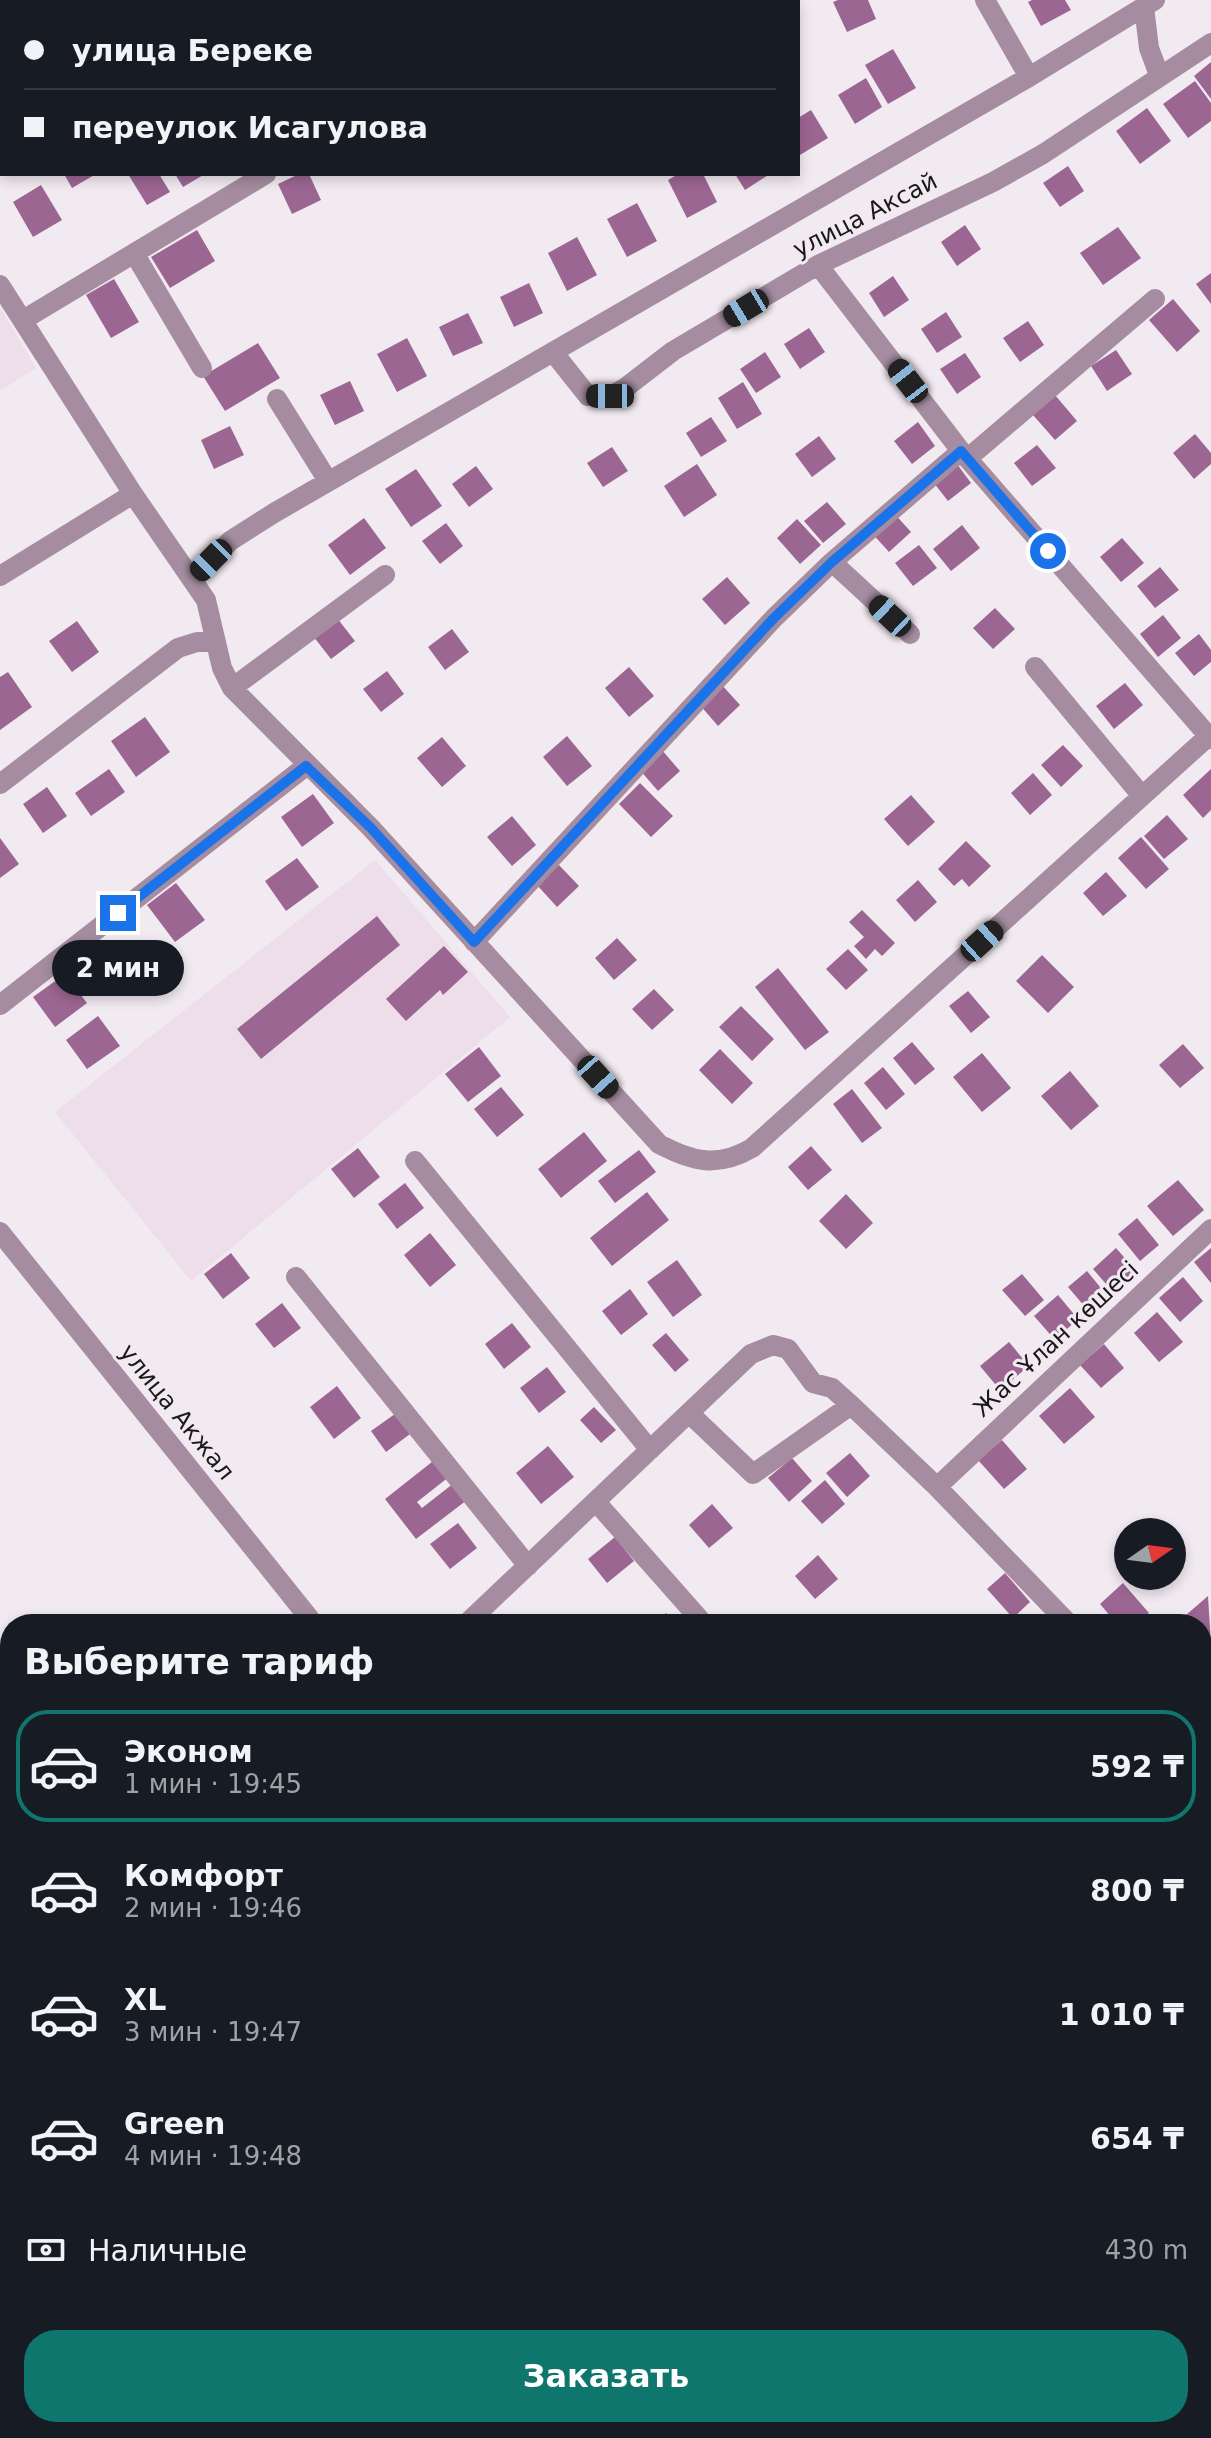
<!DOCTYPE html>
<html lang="ru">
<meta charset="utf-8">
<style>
body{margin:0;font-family:"DejaVu Sans",sans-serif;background:#20242c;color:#f1f3f6;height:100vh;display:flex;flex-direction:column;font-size:30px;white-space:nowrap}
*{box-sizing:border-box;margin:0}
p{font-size:26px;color:#9ea1a6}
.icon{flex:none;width:44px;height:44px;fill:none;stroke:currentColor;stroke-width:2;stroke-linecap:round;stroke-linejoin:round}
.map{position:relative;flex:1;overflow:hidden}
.sheet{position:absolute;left:0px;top:1614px;width:1212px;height:824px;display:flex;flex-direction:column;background:#171b24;border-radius:32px 32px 0 0;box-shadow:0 4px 12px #0003}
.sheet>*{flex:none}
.banner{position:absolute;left:0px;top:0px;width:800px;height:176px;box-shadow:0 4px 12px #0003;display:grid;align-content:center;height:176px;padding:0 24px;background:#171b24}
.needle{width:52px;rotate:76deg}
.fabs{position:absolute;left:1114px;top:1518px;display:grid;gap:16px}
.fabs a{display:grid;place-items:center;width:72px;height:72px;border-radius:50%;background:#171b24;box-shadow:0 4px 12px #0003;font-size:40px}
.end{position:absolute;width:36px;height:36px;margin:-18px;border:10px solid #1a73e8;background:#fff;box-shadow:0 0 0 4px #fff}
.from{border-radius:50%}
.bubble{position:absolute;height:56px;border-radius:28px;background:#171b24;box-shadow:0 4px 12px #0003;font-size:26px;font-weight:600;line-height:56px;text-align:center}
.car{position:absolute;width:24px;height:48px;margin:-24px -12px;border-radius:10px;box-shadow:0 0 6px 2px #0007;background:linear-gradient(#222 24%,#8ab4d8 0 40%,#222 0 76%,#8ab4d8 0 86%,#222 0)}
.banner b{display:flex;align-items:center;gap:28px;height:76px;font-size:30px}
.banner b+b{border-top:2px solid #363941}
.banner i{width:20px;height:20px;background:#f1f3f6}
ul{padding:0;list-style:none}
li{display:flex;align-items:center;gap:24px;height:112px;margin:0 16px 12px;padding:0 8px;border:4px solid transparent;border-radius:32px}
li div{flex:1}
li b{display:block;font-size:30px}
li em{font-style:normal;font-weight:600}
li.active{border-color:#0f766e}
li>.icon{width:72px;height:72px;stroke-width:1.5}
h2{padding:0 24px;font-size:36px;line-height:96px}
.pay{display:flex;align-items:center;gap:20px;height:88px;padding:0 24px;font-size:30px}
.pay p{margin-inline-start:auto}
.primary-button{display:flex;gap:16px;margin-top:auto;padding:16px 24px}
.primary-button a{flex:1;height:92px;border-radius:32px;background:#0f766e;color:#fff;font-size:32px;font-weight:600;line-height:92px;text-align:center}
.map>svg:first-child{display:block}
</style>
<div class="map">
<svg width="1211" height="2438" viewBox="0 0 1211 2438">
<rect width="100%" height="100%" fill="#f2eaf1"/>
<path fill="#eddeea" d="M 0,307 L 36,368 L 0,391 Z
M 375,860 L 510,1017 L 191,1281 L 55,1112 Z"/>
<path fill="#9c6692" d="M 838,0 L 868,0 L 876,19 L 847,32 L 833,2 Z
M 1032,0 L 1065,0 L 1071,10 L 1041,26 L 1028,2 Z
M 893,49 L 916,88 L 888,104 L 865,65 Z
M 1211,62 L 1211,99 L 1194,76 Z
M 866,78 L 882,107 L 855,124 L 838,95 Z
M 1195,81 L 1211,103 L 1211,121 L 1188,138 L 1163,104 Z
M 1147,108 L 1171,141 L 1140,164 L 1116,131 Z
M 811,110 L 828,138 L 800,155 L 798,118 Z
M 1068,166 L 1084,191 L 1060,207 L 1043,183 Z
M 64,174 L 96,174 L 72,188 Z
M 128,174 L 159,174 L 170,192 L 147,205 Z
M 175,174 L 205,174 L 183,187 Z
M 299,174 L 309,174 L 321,200 L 292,214 L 278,184 Z
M 678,174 L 703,174 L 717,202 L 687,218 L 668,180 Z
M 735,174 L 770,174 L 745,190 Z
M 41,185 L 62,220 L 33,237 L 13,202 Z
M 637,203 L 657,241 L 627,257 L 607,219 Z
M 965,225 L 981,249 L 957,266 L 941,242 Z
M 1118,227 L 1141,258 L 1103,285 L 1080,253 Z
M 197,230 L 215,261 L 170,288 L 151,257 Z
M 577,237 L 597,275 L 567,291 L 548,253 Z
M 1211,273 L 1211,304 L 1196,284 Z
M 893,276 L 909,300 L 884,317 L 869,293 Z
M 114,279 L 139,322 L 111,338 L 86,295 Z
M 529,283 L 543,313 L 514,327 L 500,297 Z
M 1173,299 L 1200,331 L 1177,352 L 1149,320 Z
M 946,312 L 962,337 L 937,353 L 921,329 Z
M 468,313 L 483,343 L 453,356 L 439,327 Z
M 1028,321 L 1044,345 L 1020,362 L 1003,338 Z
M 809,328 L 825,352 L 800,369 L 784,344 Z
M 407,338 L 427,376 L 397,392 L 377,354 Z
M 258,343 L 280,378 L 225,411 L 203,376 Z
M 1116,350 L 1132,374 L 1107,391 L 1091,366 Z
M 765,352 L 781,377 L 756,393 L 740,369 Z
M 965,353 L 981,377 L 957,394 L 940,369 Z
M 350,381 L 364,411 L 335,425 L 320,395 Z
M 743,382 L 762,414 L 737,429 L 718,398 Z
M 1055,395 L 1077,421 L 1055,440 L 1033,415 Z
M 711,417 L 727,441 L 701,457 L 686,433 Z
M 918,422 L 935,446 L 912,464 L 894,441 Z
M 230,426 L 244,455 L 214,469 L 201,440 Z
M 1195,434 L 1211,453 L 1211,464 L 1194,479 L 1173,453 Z
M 819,436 L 836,459 L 812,477 L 795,454 Z
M 1037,445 L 1056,468 L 1032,486 L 1014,463 Z
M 612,447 L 628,471 L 603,487 L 587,463 Z
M 954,460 L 971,483 L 948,501 L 930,478 Z
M 697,464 L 717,495 L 684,517 L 664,486 Z
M 476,466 L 493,489 L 469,507 L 452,484 Z
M 416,469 L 442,506 L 411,527 L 385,489 Z
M 827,502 L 846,524 L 823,543 L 804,521 Z
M 892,511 L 911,532 L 889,552 L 870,531 Z
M 364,518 L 386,548 L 350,575 L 328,545 Z
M 797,519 L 821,545 L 800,564 L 777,538 Z
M 446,523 L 463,546 L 440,564 L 422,541 Z
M 962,525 L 980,548 L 951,571 L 933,549 Z
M 1122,538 L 1144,563 L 1121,582 L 1100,557 Z
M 919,545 L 937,568 L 913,586 L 895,563 Z
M 1160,567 L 1179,590 L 1155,608 L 1137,586 Z
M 727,577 L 750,603 L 725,625 L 702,599 Z
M 995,608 L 1015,629 L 993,649 L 973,628 Z
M 1163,615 L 1181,638 L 1158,657 L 1140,634 Z
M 337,618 L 355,641 L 331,659 L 313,636 Z
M 77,621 L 99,652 L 72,672 L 49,641 Z
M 452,629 L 469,652 L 445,670 L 428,647 Z
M 1199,634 L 1211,650 L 1211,662 L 1194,676 L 1175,653 Z
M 629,667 L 654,696 L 629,717 L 605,688 Z
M 387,671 L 404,694 L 381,712 L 363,689 Z
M 8,672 L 32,707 L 0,730 L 0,677 Z
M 1125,683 L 1143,705 L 1114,729 L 1096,706 Z
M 721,684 L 740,705 L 718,726 L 699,704 Z
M 145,717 L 170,752 L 136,777 L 111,741 Z
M 567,736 L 592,766 L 567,786 L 543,757 Z
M 442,737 L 466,766 L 442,787 L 417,758 Z
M 1063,745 L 1083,766 L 1061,787 L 1041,765 Z
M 661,749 L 680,771 L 658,791 L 639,769 Z
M 109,769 L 125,792 L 91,816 L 75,793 Z
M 1211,769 L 1211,810 L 1203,818 L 1183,795 Z
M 1033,773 L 1052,795 L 1030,815 L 1011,793 Z
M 640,783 L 673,816 L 651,837 L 619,804 Z
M 47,787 L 67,816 L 43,833 L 23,804 Z
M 313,794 L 334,823 L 302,847 L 281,817 Z
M 911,795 L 935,822 L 908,846 L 884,819 Z
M 1167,815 L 1188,839 L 1164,859 L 1144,836 Z
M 512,816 L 536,845 L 512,866 L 487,837 Z
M 1141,837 L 1169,869 L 1146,889 L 1118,858 Z
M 0,838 L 19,864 L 0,878 Z
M 966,841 L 991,866 L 969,887 L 962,879 L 954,886 L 938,869 Z
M 297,858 L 319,887 L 286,911 L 265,881 Z
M 559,865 L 579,886 L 557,907 L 537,885 Z
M 1106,872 L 1127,896 L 1103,916 L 1083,893 Z
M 918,880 L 937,902 L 915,922 L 896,900 Z
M 176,883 L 205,920 L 175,942 L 147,905 Z
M 862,910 L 895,943 L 882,956 L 875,949 L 866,959 L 854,946 L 864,937 L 849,922 Z
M 377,916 L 400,945 L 261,1059 L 237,1029 Z
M 617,938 L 637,960 L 614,980 L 595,958 Z
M 444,946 L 468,972 L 443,995 L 440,990 L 406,1021 L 386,999 Z
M 848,949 L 868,970 L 846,990 L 826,969 Z
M 1042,955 L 1074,987 L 1048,1013 L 1016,981 Z
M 778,968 L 829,1032 L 805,1050 L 755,987 Z
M 65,974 L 87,1003 L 55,1027 L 33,997 Z
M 654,989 L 674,1010 L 652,1030 L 632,1009 Z
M 968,991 L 990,1017 L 971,1033 L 949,1006 Z
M 741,1006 L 774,1039 L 752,1061 L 719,1027 Z
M 98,1016 L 120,1046 L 87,1069 L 66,1040 Z
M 912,1042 L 935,1069 L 915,1085 L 893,1058 Z
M 1183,1044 L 1204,1068 L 1180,1088 L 1159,1065 Z
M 479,1047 L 501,1076 L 468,1102 L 445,1074 Z
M 720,1049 L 753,1083 L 732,1104 L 699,1070 Z
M 982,1053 L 1011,1088 L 982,1112 L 953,1077 Z
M 883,1067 L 905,1094 L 886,1110 L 864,1083 Z
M 1070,1071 L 1099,1106 L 1071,1130 L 1041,1096 Z
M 501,1087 L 524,1115 L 497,1137 L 474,1109 Z
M 852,1089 L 882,1128 L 862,1143 L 833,1104 Z
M 584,1132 L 607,1161 L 561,1198 L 538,1169 Z
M 811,1146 L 832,1170 L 808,1190 L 788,1167 Z
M 358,1148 L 380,1177 L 354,1198 L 331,1169 Z
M 639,1150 L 656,1172 L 615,1203 L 598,1181 Z
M 1178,1180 L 1204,1210 L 1173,1236 L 1147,1206 Z
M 405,1183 L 424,1208 L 397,1229 L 378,1204 Z
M 647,1192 L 669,1220 L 612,1266 L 590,1238 Z
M 846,1194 L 873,1223 L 846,1249 L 819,1221 Z
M 1137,1218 L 1159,1245 L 1140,1261 L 1118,1234 Z
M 430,1233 L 456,1265 L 430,1287 L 404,1255 Z
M 1116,1248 L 1137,1272 L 1113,1292 L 1093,1269 Z
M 1211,1248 L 1211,1283 L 1194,1262 Z
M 231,1253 L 250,1278 L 223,1299 L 204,1274 Z
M 677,1260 L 702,1295 L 673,1317 L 647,1282 Z
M 1087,1271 L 1109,1298 L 1091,1314 L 1068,1287 Z
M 1022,1274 L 1044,1300 L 1025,1316 L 1002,1290 Z
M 1183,1277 L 1203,1301 L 1180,1322 L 1159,1298 Z
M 630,1289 L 648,1314 L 621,1335 L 602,1311 Z
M 1058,1295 L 1078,1319 L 1055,1340 L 1034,1316 Z
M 282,1303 L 301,1328 L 274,1348 L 255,1324 Z
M 1157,1312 L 1183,1342 L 1159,1362 L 1134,1333 Z
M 512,1323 L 531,1347 L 504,1369 L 485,1344 Z
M 666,1333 L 689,1360 L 675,1372 L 652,1345 Z
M 1009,1342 L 1029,1366 L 1000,1390 L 980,1366 Z
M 1104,1344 L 1124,1368 L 1101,1388 L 1080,1365 Z
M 547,1367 L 566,1392 L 539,1413 L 520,1388 Z
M 337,1386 L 361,1418 L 334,1439 L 310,1407 Z
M 1070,1388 L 1095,1417 L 1064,1444 L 1039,1416 Z
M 594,1407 L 616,1430 L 601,1443 L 580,1420 Z
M 399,1411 L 414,1431 L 386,1452 L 371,1431 Z
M 1002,1440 L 1027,1469 L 1004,1489 L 978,1460 Z
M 548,1446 L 574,1477 L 541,1504 L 516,1473 Z
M 850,1453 L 870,1476 L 847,1497 L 826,1473 Z
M 437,1458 L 450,1476 L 417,1502 L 422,1508 L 454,1483 L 467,1500 L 416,1539 L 385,1499 Z
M 792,1458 L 812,1481 L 789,1502 L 768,1478 Z
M 825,1480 L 845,1504 L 822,1524 L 801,1501 Z
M 712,1504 L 733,1528 L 709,1548 L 689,1525 Z
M 458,1523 L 477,1548 L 450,1569 L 430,1544 Z
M 615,1537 L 634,1561 L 607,1583 L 588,1559 Z
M 818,1555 L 838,1579 L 815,1599 L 795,1576 Z
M 1005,1573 L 1030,1602 L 1013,1618 L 987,1589 Z
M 1123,1583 L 1149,1613 L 1135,1624 L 1117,1624 L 1100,1604 Z
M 1208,1596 L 1211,1644 L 1204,1650 L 1202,1624 L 1179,1621 Z
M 666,1613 L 675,1624 L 652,1624 Z
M 1202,1929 L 1211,1940 L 1211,1959 L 1202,1967 Z
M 0,2173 L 10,2186 L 10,2199 L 0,2207 Z
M 1202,2191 L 1211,2203 L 1211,2216 L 1202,2223 Z
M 0,2237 L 10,2248 L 10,2254 L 0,2262 Z
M 1211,2323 L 1211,2351 L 1202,2357 L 1202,2330 Z
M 10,2332 L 10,2372 L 0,2361 L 0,2341 Z
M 1211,2381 L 1211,2416 L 1202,2423 L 1202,2384 L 1204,2387 Z
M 866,2428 L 928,2428 L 916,2438 L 875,2438 Z
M 933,2428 L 957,2428 L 966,2438 L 922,2438 Z
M 1160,2428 L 1189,2428 L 1197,2438 L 1151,2438 Z"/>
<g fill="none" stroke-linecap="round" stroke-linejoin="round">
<path stroke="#a58ca0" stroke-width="20" d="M 985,0 L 1029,77
M 29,2 L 32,0
M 553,2 L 557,0
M 1144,7 L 1149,48 L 1159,75
M 0,19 L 2,18
M 134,253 L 202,368
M 818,265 L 961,451 L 1211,739
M 0,285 L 133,494 L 206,600 L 222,668 L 232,688 L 371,828 L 659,1144 C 693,1162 718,1168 752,1148 L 1211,734
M 23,320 L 266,174
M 553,352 L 588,396 L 610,396 L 625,388 L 673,351 L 818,265 L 993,182 L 1043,154 L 1211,43
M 277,399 L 328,481
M 968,458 L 1155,299
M 832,562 L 910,634
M 0,576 L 133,494
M 193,579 L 230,541 L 274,513 L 1029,77 L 1155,0
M 1035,667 L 1142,796
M 232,688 L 385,575
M 0,784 L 178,648 L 197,642 L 215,642
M 474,942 L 774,618 L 832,562 L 961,451
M 0,1005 L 306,766
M 415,1161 L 650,1450
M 0,1232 L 314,1624
M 296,1277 L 528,1566
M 689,1413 L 753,1474 L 851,1405
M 937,1487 L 1211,1229
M 597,1503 L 704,1624
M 466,1624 L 751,1354 L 773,1345 L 788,1349 L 813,1383 L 832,1388 L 851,1405 L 937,1487 L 1069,1624
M 1202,1726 L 1211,1717
M 0,2089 L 10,2080
M 1202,2184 L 1211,2194
M 309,2428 L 318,2438
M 678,2428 L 686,2438
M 981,2428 L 990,2438"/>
</g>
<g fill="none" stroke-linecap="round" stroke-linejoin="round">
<path stroke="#1a73e8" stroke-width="10" d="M 118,913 L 306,766 L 371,828 L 474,942 L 774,618 L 832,562 L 961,451 L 1048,551"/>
</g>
<g text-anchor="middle" stroke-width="6" stroke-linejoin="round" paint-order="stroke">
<g font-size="24" fill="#1b181a" stroke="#f2eaf1">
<text transform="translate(865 215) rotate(-27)" y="8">улица Аксай</text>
<text transform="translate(1056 1339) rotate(-43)" y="8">Жас Ұлан көшесі</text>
<text transform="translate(177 1412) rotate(51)" y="8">улица Акжал</text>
</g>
</g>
</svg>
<div class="fabs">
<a><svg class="needle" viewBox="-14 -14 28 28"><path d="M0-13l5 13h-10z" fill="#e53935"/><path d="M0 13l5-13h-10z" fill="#9ea1a6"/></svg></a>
</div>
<i class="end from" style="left:1048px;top:551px"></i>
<i class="end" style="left:118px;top:913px"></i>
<div class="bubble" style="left:52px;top:940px;width:132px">2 мин</div>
<i class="car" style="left:746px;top:308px;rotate:239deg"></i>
<i class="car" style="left:908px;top:381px;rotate:322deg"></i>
<i class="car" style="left:610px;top:396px;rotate:270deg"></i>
<i class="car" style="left:211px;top:560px;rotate:225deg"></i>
<i class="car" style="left:890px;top:616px;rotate:313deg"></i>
<i class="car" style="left:982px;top:941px;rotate:48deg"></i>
<i class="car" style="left:598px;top:1077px;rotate:138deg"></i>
<div class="banner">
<b><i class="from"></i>улица Береке</b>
<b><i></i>переулок Исагулова</b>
</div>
<section class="sheet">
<h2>Выберите тариф</h2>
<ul>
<li class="active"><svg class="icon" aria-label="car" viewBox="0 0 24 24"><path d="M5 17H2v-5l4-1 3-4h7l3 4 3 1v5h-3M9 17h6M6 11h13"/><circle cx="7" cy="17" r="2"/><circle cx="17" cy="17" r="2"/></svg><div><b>Эконом</b><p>1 мин · 19:45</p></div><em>592 ₸</em></li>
<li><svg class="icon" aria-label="car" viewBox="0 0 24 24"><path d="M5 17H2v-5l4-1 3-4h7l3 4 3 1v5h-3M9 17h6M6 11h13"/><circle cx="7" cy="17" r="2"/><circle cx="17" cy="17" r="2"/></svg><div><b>Комфорт</b><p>2 мин · 19:46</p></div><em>800 ₸</em></li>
<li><svg class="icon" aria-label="car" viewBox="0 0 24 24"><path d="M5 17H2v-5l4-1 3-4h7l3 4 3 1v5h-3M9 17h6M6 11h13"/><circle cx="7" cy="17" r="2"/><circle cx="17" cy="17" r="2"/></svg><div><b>XL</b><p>3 мин · 19:47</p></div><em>1 010 ₸</em></li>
<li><svg class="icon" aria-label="car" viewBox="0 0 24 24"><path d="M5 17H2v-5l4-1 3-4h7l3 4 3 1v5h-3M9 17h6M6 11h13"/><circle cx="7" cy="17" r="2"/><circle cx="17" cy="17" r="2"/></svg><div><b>Green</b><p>4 мин · 19:48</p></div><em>654 ₸</em></li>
</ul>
<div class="pay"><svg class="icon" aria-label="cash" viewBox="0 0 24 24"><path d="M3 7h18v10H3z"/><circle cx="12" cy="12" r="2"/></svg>Наличные<p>430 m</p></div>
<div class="primary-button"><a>Заказать</a></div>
</section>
</div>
